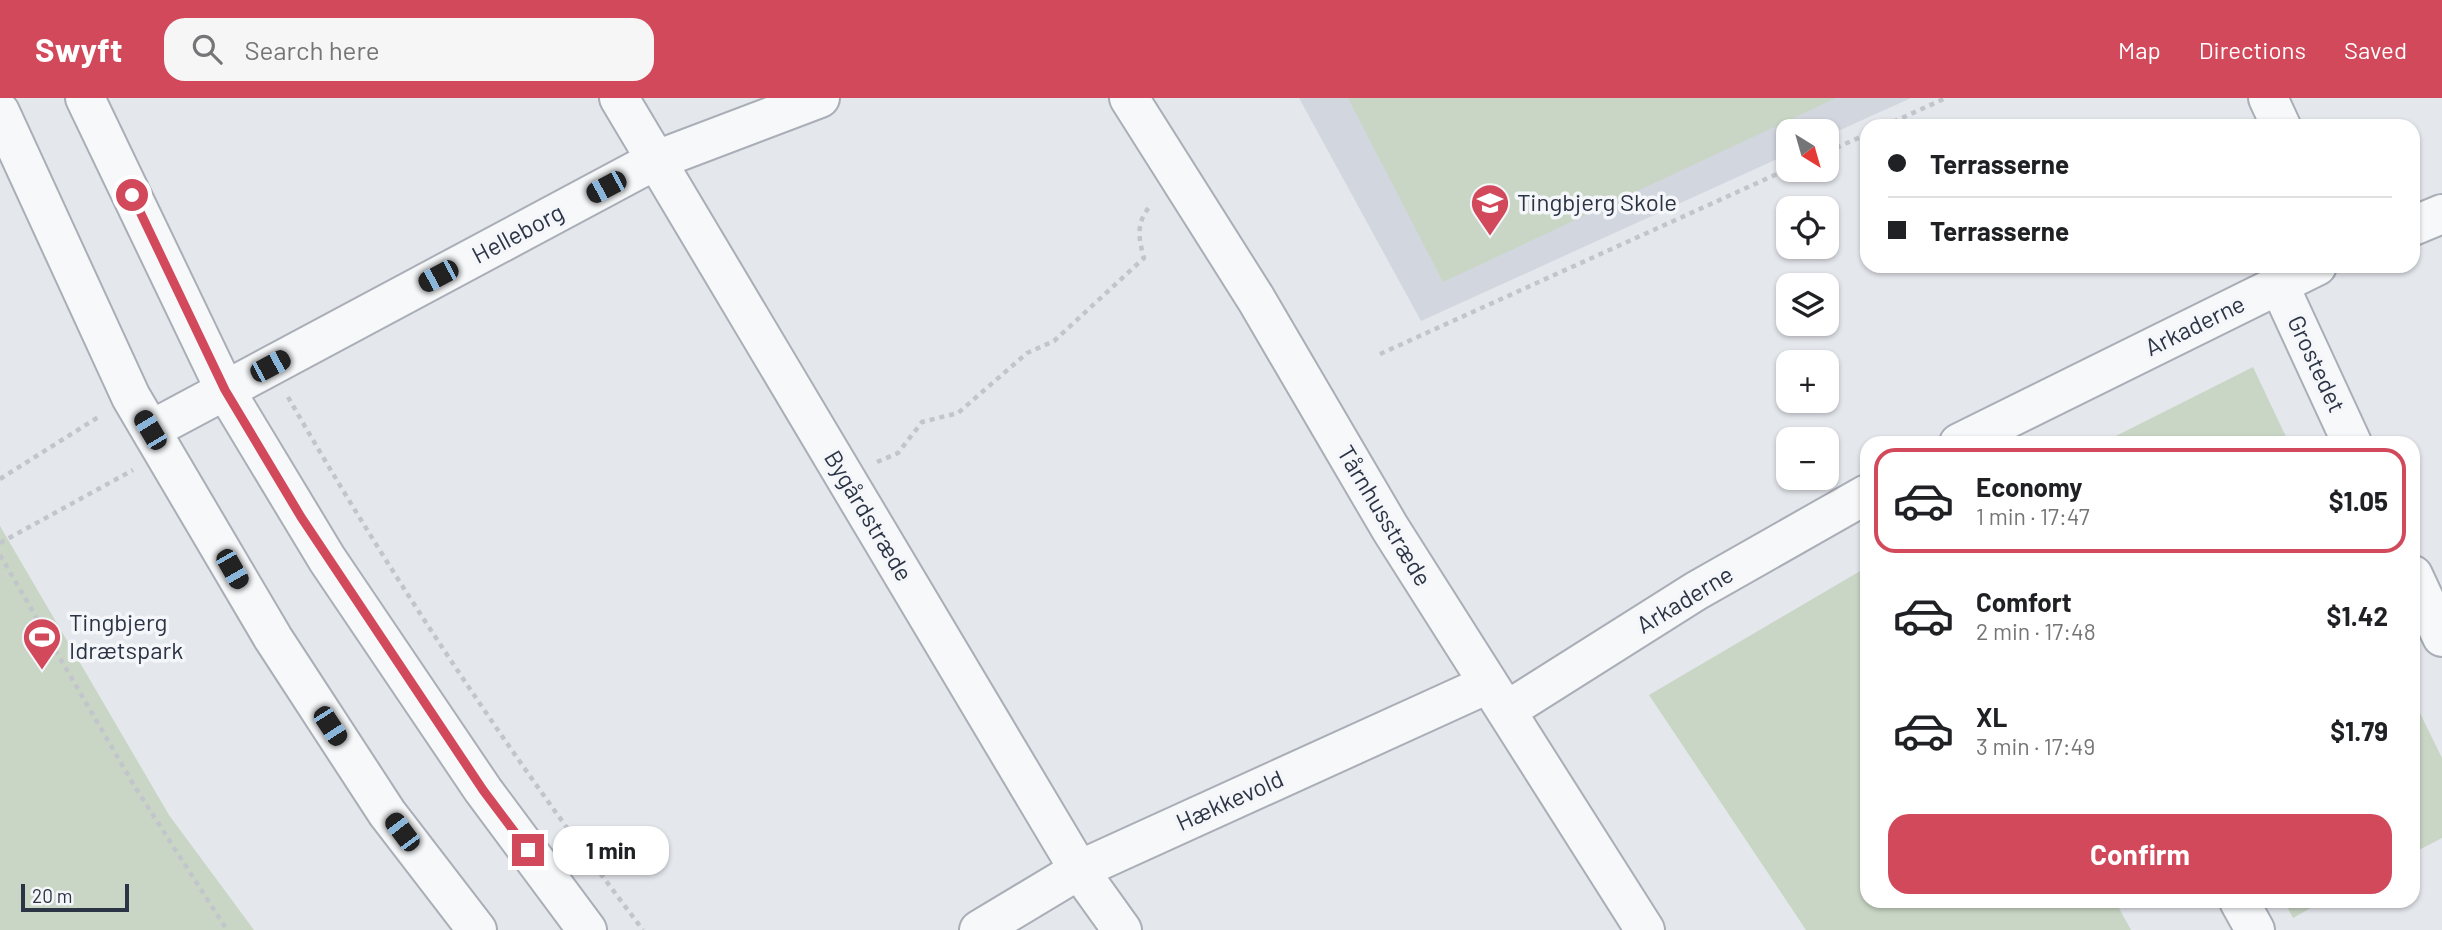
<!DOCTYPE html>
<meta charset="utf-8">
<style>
body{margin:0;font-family:Barlow,sans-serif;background:#f6f6f6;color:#202124;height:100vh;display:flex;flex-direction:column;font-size:26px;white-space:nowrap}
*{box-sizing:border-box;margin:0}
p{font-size:23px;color:#757577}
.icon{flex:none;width:38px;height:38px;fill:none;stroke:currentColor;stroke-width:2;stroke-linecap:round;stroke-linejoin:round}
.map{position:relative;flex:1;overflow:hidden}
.panel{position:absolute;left:1860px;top:338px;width:560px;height:472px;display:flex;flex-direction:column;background:#fff;border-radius:21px;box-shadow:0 2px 5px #0004}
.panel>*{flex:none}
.hud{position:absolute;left:1860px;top:21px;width:560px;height:154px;border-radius:21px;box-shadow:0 2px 5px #0004;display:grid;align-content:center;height:154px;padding:0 28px;background:#fff}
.needle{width:46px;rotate:143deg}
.fabs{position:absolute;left:1776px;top:21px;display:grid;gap:14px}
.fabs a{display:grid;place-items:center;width:63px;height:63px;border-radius:14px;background:#fff;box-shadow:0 2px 5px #0004;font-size:35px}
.scale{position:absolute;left:21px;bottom:18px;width:108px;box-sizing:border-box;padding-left:7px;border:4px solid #2b3445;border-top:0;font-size:19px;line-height:24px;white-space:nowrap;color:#2b3445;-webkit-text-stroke:5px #f4f6f9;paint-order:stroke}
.end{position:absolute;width:32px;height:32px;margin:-16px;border:9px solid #d1495b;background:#fff;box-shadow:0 0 0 4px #fff}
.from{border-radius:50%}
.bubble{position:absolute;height:49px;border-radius:21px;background:#fff;box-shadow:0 2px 5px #0004;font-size:23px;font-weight:700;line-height:49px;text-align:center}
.car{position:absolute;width:21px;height:42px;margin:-21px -10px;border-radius:9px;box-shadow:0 0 5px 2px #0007;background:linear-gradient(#222 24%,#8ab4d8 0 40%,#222 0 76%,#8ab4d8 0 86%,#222 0)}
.hud b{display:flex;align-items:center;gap:24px;height:66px;font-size:26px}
.hud b+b{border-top:2px solid #e0e0e0}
.hud i{width:18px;height:18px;background:#202124}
ul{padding:12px 0 0;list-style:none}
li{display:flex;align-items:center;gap:21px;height:105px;margin:0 14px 10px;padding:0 14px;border:4px solid transparent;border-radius:21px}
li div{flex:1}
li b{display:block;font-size:26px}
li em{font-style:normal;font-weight:700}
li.active{border-color:#d1495b}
li>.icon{width:63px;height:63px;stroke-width:1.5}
.action{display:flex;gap:14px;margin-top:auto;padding:14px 28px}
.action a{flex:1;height:80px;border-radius:21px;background:#d1495b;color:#fff;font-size:28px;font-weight:700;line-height:80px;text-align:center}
header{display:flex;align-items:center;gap:42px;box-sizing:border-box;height:98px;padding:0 35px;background:#d1495b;color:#fff}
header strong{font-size:33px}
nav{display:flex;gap:38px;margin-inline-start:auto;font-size:24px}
.search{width:490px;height:63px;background:#f6f6f6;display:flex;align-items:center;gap:18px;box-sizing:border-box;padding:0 24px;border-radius:21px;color:#757577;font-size:26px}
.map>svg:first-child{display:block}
</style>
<header>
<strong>Swyft</strong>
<div class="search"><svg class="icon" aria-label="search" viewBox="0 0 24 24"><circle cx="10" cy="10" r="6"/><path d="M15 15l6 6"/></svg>Search here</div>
<nav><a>Map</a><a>Directions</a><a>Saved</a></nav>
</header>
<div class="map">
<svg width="2442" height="832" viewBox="0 0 2442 832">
<rect width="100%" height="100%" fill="#e4e7ec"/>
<path fill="#d2d6de" d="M 1299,0 L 1911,0 L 1827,38 L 1827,33 L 1788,33 L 1788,56 L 1421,223 Z"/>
<path fill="#c9d6c5" d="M 1348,0 L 1836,0 L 1443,184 Z
M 2253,269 L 2289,345 L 2102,345 Z
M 0,428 L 169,717 L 254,832 L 0,832 Z
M 1867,469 L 1867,803 L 2115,803 L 2131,832 L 1806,832 L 1649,597 Z
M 2413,601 L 2442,660 L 2442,740 L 2413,755 Z
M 2284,803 L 2323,803 L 2293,820 Z"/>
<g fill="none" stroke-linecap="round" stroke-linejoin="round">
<g stroke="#a9aeb7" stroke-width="42">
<path id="minor" d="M 85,0 L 225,292 L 327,461 L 483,692 L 587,832
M 619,0 L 1079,772 L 1122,832
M 1129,0 L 1256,201 L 1390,430 L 1645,832
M 2268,0 L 2281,28
M 0,14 L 131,299 L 273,540 L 387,715 L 477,832
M 2413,128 L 2442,116
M 2279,187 L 2352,345
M 151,332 L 654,63 L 820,0
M 1959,345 L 2317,168
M 2413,477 L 2442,539
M 1506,613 L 1696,493 L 1867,396
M 2239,803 L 2255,832
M 979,832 L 1079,772 L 1488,586"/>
</g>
<path stroke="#c2c5cb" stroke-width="4.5" stroke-dasharray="5 5" stroke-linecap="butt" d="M 1884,28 L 1946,0
M 1827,54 L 1867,36
M 1380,256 L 1788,71
M 288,299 C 394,484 514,663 643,832
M 877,364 L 898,355 L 922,324 L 958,315 L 1027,255 L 1054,243 L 1144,160 C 1138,139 1136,124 1151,107
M 0,381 L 100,318
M 0,445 L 133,372
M 0,457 L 135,689 L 227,832"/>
<use href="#minor" stroke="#f7f8fa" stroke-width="38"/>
</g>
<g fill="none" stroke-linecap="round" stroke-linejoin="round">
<path stroke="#d1495b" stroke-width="9" d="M 132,97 L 225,292 L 301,419 L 483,692 L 528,752"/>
</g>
<defs>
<g id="school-pin" transform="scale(2.0125)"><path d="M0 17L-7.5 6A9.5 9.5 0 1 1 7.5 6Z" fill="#d1495b" stroke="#f4f6f9"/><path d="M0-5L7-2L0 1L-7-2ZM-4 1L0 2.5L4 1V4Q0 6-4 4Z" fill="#fff"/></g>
<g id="stadium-pin" transform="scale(2.0125)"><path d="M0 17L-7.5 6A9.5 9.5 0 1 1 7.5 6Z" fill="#d1495b" stroke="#f4f6f9"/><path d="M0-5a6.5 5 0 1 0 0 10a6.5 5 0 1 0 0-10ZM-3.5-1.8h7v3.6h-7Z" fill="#fff"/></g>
</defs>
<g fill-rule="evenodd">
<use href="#school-pin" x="1490" y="105"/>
<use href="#stadium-pin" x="42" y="539"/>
</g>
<g text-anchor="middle" stroke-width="7" stroke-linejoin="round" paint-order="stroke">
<g font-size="24" fill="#2b3445" stroke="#f4f6f9" text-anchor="start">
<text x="1517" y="113">Tingbjerg Skole</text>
<text x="69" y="533">Tingbjerg<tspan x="69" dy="28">Idrætspark</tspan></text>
</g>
<g font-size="24" fill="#2b3445" stroke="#f4f6f9">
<text transform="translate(518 136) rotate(-28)" y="8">Helleborg</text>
<text transform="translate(2195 228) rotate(-26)" y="8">Arkaderne</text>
<text transform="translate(2316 266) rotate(65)" y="8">Grostedet</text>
<text transform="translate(868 418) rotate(59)" y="8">Bygårdstræde</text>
<text transform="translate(1384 418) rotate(59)" y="8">Tårnhusstræde</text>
<text transform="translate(1685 502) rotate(-31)" y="8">Arkaderne</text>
<text transform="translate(1230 703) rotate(-24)" y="8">Hækkevold</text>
</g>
</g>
</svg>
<div class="fabs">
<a><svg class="needle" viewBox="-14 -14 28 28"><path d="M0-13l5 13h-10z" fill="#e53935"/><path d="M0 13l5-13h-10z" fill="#757577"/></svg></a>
<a><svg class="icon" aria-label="locate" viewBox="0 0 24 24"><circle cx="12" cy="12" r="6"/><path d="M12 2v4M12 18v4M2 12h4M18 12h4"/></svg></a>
<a><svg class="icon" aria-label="layers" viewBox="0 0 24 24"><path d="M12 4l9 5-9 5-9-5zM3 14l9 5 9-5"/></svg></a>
<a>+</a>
<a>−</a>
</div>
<div class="scale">20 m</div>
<i class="end from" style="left:132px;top:97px"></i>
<i class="end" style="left:528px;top:752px"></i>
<div class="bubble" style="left:553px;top:728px;width:116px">1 min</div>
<i class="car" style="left:606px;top:89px;rotate:242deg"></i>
<i class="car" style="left:438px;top:178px;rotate:242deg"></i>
<i class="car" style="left:270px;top:268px;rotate:62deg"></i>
<i class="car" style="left:150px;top:332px;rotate:329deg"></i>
<i class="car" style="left:232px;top:471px;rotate:150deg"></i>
<i class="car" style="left:330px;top:628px;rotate:147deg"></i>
<i class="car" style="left:402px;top:734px;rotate:323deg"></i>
<div class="hud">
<b><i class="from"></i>Terrasserne</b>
<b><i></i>Terrasserne</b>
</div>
<section class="panel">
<ul>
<li class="active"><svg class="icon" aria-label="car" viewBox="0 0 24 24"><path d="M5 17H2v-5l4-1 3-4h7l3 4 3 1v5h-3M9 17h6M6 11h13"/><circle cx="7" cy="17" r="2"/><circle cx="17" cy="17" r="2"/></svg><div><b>Economy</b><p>1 min · 17:47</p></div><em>$1.05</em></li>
<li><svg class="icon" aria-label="car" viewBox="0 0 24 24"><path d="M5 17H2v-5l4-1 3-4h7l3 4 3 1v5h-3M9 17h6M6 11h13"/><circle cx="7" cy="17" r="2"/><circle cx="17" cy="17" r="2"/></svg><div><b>Comfort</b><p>2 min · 17:48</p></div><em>$1.42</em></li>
<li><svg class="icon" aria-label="car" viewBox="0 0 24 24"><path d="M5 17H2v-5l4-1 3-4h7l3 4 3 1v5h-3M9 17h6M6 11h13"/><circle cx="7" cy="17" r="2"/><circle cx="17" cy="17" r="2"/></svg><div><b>XL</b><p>3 min · 17:49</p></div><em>$1.79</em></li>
</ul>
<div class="action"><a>Confirm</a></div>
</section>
</div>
